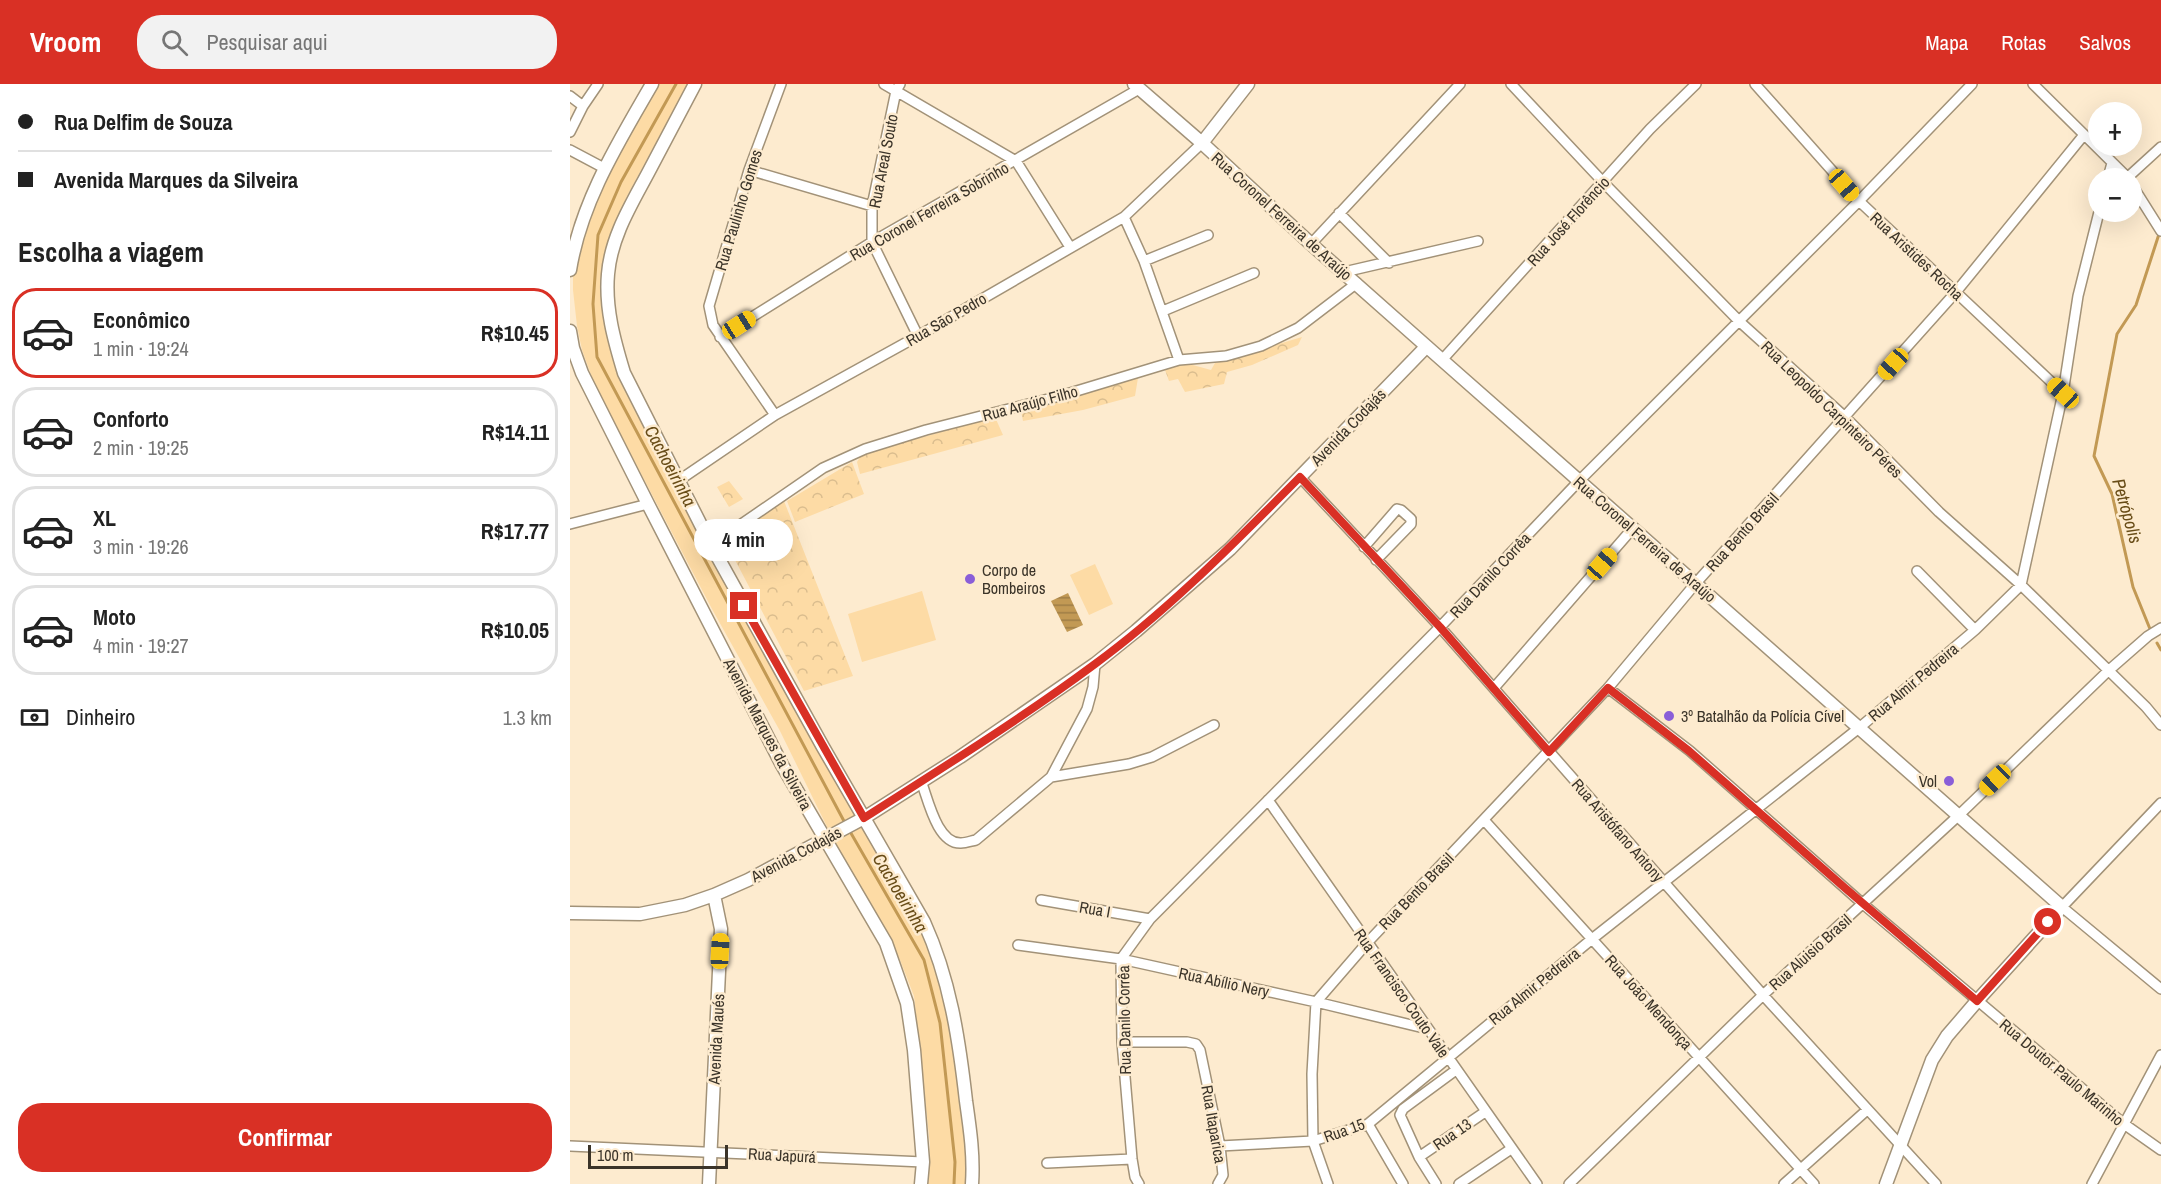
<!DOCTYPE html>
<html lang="pt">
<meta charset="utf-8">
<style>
body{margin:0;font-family:"Archivo Narrow",sans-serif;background:#f2f2f2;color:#222;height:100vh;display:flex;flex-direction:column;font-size:22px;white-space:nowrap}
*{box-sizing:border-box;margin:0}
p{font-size:20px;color:#767676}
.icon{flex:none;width:33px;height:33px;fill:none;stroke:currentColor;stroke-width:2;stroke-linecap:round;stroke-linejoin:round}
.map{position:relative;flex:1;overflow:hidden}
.details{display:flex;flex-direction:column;background:#fff;width:570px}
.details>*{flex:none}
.hud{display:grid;align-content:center;height:132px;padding:0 18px;background:#fff}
.tools{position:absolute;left:1518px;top:18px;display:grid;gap:12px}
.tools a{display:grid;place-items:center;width:54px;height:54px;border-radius:50%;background:#fff;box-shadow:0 6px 24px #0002;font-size:30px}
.scale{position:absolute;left:18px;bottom:15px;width:140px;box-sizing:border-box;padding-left:6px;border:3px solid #3b3429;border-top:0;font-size:16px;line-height:21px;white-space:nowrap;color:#3b3429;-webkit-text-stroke:4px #fdebcf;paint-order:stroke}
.end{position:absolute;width:27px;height:27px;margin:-14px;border:8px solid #d93025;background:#fff;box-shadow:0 0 0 3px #fff}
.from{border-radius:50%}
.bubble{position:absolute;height:42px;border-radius:21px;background:#fff;box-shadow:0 6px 24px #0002;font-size:20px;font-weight:700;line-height:42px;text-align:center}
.car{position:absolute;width:18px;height:36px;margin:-18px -9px;border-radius:8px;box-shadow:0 0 4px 2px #0007;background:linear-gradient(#f5c518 24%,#345 0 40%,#f5c518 0 76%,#345 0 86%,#f5c518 0)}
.hud b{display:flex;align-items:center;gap:21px;height:57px;font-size:22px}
.hud b+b{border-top:2px solid #e0e0e0}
.hud i{width:15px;height:15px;background:#222}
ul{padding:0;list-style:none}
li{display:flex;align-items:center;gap:18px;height:90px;margin:0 12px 9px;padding:0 6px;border:3px solid #e0e0e0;border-radius:24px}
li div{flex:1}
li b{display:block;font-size:22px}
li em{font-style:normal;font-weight:700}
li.active{border-color:#d93025}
li>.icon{width:54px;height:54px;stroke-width:1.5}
h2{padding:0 18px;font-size:27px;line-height:72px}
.pay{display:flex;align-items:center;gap:15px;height:66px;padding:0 18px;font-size:22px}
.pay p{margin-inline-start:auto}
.button{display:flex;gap:12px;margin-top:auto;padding:12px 18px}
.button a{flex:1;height:69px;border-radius:24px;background:#d93025;color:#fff;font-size:24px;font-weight:700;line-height:69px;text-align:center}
header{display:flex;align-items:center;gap:36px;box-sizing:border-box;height:84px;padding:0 30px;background:#d93025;color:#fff}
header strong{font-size:28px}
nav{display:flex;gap:33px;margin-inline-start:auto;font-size:21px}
.search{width:420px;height:54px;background:#f2f2f2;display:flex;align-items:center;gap:15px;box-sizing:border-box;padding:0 21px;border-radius:24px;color:#767676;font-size:22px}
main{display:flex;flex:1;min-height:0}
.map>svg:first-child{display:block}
</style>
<header>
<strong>Vroom</strong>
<div class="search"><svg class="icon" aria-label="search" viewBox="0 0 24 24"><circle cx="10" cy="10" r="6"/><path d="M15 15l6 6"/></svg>Pesquisar aqui</div>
<nav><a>Mapa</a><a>Rotas</a><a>Salvos</a></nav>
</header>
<main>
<section class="details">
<div class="hud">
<b><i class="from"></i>Rua Delfim de Souza</b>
<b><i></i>Avenida Marques da Silveira</b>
</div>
<h2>Escolha a viagem</h2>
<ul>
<li class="active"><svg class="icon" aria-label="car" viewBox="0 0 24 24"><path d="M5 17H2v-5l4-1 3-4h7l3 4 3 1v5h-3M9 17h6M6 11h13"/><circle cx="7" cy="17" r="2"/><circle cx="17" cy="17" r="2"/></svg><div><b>Econômico</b><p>1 min · 19:24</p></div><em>R$10.45</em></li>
<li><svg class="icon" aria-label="car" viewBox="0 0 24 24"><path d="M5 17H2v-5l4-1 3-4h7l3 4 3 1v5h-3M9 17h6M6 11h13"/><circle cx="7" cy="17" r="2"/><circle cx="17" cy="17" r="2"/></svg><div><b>Conforto</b><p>2 min · 19:25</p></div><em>R$14.11</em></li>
<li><svg class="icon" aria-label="car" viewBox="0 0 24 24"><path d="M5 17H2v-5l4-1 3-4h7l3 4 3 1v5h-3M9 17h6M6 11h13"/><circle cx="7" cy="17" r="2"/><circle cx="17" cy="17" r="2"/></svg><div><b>XL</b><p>3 min · 19:26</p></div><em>R$17.77</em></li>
<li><svg class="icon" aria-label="car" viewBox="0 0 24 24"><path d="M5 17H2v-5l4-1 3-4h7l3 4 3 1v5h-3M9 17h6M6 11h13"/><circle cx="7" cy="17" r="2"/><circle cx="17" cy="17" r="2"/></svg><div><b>Moto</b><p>4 min · 19:27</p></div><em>R$10.05</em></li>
</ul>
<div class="pay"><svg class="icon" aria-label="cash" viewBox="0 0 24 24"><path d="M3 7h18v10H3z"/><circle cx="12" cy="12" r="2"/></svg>Dinheiro<p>1.3 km</p></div>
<div class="button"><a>Confirmar</a></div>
</section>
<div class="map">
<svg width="1591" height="1100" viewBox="0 0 1591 1100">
<defs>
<pattern id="forest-crowns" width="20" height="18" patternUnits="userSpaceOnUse" patternTransform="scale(1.5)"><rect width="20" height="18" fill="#fddba5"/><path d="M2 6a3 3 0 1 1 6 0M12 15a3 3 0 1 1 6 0" fill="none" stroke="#dabd8e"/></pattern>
<pattern id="water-rules" width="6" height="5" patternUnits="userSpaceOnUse" patternTransform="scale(1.5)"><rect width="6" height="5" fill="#c29954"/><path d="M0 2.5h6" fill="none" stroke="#9f7e46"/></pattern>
</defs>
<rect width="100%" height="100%" fill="#fdebcf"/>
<path fill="#fddba5" d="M 86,0 L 118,0 L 57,112 L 39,155 L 34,185 L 50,284 L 201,568 L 271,706 L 365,867 L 381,943 L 398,1079 L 395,1100 L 358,1100 L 360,1061 L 344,912 L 330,876 L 315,845 L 265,759 L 210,647 L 142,525 L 25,302 L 12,266 L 7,242 L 3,206 L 3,187 L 29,103 Z
M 525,480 L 543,520 L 519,531 L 500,491 Z
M 352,507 L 366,556 L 292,578 L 278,530 Z"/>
<path fill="url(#forest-crowns)" d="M 732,253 L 728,261 L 682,281 L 657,288 L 654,300 L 615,308 L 608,295 L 599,297 L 595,286 C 609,274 625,282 641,286 L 645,279 Z
M 568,294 L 565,312 L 513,326 L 453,337 L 451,327 Z
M 425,333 L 433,351 L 290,390 L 287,378 L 292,370 Z
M 282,378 L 294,410 L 225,438 L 217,417 Z
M 159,397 L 173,415 L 159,423 L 147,403 Z
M 214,417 L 283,592 L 234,607 L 155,457 Z"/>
<path fill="url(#water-rules)" d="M 498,509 L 513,541 L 497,548 L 481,517 Z"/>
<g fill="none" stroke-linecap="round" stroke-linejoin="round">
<path stroke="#c29954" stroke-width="3" d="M 106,0 L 51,98 L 28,151 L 23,220 L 27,273 L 275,739
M 1580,545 L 1563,503 L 1542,410 L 1524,372 L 1547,250 L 1566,221 L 1590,147
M 1587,559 L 1591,566
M 278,744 L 354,876 L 370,939 L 385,1078 L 384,1100"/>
<g stroke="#a29278" stroke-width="12">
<path id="minor" d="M 314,0 L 446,77 L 500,163
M 330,0 L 326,7 L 302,122 L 302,158 L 348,252
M 941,0 L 1033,98 L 1170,238 L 1275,333 L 1369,428 L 1451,501 L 1576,623 L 1591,641
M 1185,0 L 1289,117 L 1493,309
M 1463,0 L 1558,94
M 0,12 L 13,22
M 0,48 L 13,22 L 28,0
M 0,66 L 34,84
M 179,86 L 302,122
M 1538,94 L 1542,79
M 1557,94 L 1591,63
M 1562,101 L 1591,147
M 769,129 L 819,179
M 554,133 L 574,177 L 609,276
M 741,160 L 890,0
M 574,177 L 638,151
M 774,188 L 908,157
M 593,227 L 684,189
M 150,253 L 302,158 L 569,5
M 872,276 L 1080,45 L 1126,0
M 205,331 L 143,241 L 139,222 L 179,86 L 211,0
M 730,393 L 870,543 L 1193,911 L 1366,1100
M 108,397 L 205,331 L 348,252 L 554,133 L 632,59
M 0,440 L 78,420
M 141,461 L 253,384 L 295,365 L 356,346 L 490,312 L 609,276 L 656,272 L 691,262 L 728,244 L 787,199
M 794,463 L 827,425 L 831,426 L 841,435 L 841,440 L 806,476
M 1347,487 L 1405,546
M 924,604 L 1063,444
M 1038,604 L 1120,667 L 1293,820 L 1554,1040 L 1591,1066
M 481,693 L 559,680 L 582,673 L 644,641
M 351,697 C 358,715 367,760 391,759 C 396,759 401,757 406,756 L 481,693 L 517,625 L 523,603 L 525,580
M 698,716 L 967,1100
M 1591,719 L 1492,823 L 1591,905
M 914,736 L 1244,1100
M 471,816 L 580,835
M 448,861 L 551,875 L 746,918 L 858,945
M 552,958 L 617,958 L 626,960 L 630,966 L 650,1062 L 653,1091 L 648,1100
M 798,1040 L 833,1100
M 0,1062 L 353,1078
M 650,1062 L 743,1057 L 798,1040 L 1022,855 L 1289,644 L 1405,546 L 1451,501 L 1493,309 L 1508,212 L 1529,128
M 849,1073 L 915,1028
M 477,1079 L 562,1075
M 569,1100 L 565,1093 L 562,1075 L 552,958 L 551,875 L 580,835 L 870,543 L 1009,397 L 1289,117 L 1402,0
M 758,1100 L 743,1057 L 742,990 L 746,918 L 797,859 L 1038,604 L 1126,499 L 1386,208 L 1513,52
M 866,1100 L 849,1073 L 830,1031 L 833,1025 L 886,986
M 889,1100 L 941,1065
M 999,1100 L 1193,911 L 1388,732 L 1538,587 L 1578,552 L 1591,544
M 1214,1100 L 1297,1026
M 1522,1100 L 1591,971"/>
</g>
<g stroke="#a29278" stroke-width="15">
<path id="tertiary" d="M 125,0 C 109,30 94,59 78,89 C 61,121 41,153 38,190 C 35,224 44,256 54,289 L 141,461 L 253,663 L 354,838 C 380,895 389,955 396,1017 C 400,1045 404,1072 402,1100
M 564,0 L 632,59 L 741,160 L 872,276 L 1492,823 L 1407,917 L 1377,952 L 1362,976 L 1316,1100
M 632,59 L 678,0
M 0,186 C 11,118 48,59 82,0
M 0,247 L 3,264 L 12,289 L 78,420 L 212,681 L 316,859 L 337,919 L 344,966 L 353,1078 L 351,1100
M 0,829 L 70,830 L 115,821 L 144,811 L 178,796 L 294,734 L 390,673 L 525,580 L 566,547 L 660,465 L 856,263
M 139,1100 L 151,845 L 144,811"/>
</g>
<use href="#minor" stroke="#fff" stroke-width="9"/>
<use href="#tertiary" stroke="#fff" stroke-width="12"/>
</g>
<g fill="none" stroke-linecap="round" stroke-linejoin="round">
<path stroke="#d93025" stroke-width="8" d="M 174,522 L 294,734 C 372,684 451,635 525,580 C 600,525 665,458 730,393 L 870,543 L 979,668 L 1038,604 L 1119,667 L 1275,804 L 1407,917 L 1478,838"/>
</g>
<g fill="#8a5ed8" stroke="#fdebcf" stroke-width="2">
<circle cx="400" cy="495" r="6"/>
<circle cx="1099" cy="632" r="6"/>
<circle cx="1379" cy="697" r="6"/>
</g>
<g text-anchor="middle" stroke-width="5" stroke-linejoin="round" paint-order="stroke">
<g font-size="16" fill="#3b3429" stroke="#fdebcf">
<text transform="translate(313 77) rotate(-79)" y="6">Rua Areal Souto</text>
<text transform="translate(168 126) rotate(-73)" y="6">Rua Paulinho Gomes</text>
<text transform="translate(359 127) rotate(-30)" y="6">Rua Coronel Ferreira Sobrinho</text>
<text transform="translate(712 132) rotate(42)" y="6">Rua Coronel Ferreira de Araújo</text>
<text transform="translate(998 137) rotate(-48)" y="6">Rua José Florêncio</text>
<text transform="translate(1347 172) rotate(43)" y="6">Rua Aristides Rocha</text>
<text transform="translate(376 235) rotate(-30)" y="6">Rua São Pedro</text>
<text transform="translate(460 319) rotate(-15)" y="6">Rua Araújo Filho</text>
<text transform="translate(1262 325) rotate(44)" y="6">Rua Leopoldo Carpinteiro Péres</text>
<text transform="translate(778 343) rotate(-46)" y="6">Avenida Codajás</text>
<text transform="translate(1172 448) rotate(-48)" y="6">Rua Bento Brasil</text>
<text transform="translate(1075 455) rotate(41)" y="6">Rua Coronel Ferreira de Araújo</text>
<text transform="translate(920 491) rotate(-47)" y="6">Rua Danilo Corrêa</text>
<text transform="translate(1343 598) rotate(-40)" y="6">Rua Almir Pedreira</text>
<text transform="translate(198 650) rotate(62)" y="6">Avenida Marques da Silveira</text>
<text transform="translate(1048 746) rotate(49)" y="6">Rua Aristófano Antony</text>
<text transform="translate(226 770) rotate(-28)" y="6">Avenida Codajás</text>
<text transform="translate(846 807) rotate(-46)" y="6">Rua Bento Brasil</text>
<text transform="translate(525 825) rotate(10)" y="6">Rua I</text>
<text transform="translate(1240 868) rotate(-42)" y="6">Rua Aluisio Brasil</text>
<text transform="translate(654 898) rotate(12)" y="6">Rua Abílio Nery</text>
<text transform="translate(964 902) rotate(-39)" y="6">Rua Almir Pedreira</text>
<text transform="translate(832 909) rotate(55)" y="6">Rua Francisco Couto Vale</text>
<text transform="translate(1079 918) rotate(48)" y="6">Rua João Mendonça</text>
<text transform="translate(554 936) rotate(-91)" y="6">Rua Danilo Corrêa</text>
<text transform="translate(146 955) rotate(-87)" y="6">Avenida Maués</text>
<text transform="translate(1492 988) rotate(40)" y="6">Rua Doutor Paulo Marinho</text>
<text transform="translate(644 1040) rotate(80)" y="6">Rua Itaparica</text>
<text transform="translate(774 1046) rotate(-20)" y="6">Rua 15</text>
<text transform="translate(882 1050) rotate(-35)" y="6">Rua 13</text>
<text transform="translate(212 1071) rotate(3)" y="6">Rua Japurá</text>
</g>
<g font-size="16" fill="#3b3429" stroke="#fdebcf" text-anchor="start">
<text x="412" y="492">Corpo de<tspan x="412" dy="18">Bombeiros</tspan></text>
<text x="1111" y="638">3º Batalhão da Polícia Cível</text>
<text x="1367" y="703" text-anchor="end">Vol</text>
</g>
<g font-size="18" font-style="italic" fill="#684c17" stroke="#fdebcf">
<text transform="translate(100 382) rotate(62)" y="6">Cachoeirinha</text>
<text transform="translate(1557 427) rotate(74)" y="6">Petrópolis</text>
<text transform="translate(330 809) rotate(59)" y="6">Cachoeirinha</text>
</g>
</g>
</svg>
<div class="tools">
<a>+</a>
<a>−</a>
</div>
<div class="scale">100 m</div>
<i class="end from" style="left:1478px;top:838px"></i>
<i class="end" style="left:174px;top:522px"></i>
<div class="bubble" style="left:124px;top:435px;width:99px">4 min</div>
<i class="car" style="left:1274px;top:101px;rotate:139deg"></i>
<i class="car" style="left:169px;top:241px;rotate:58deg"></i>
<i class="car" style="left:1323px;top:280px;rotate:222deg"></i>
<i class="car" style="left:1493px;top:309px;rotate:313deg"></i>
<i class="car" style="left:1032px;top:480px;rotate:41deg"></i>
<i class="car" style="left:1425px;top:696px;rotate:226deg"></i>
<i class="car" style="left:150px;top:867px;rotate:3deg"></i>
</div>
</main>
